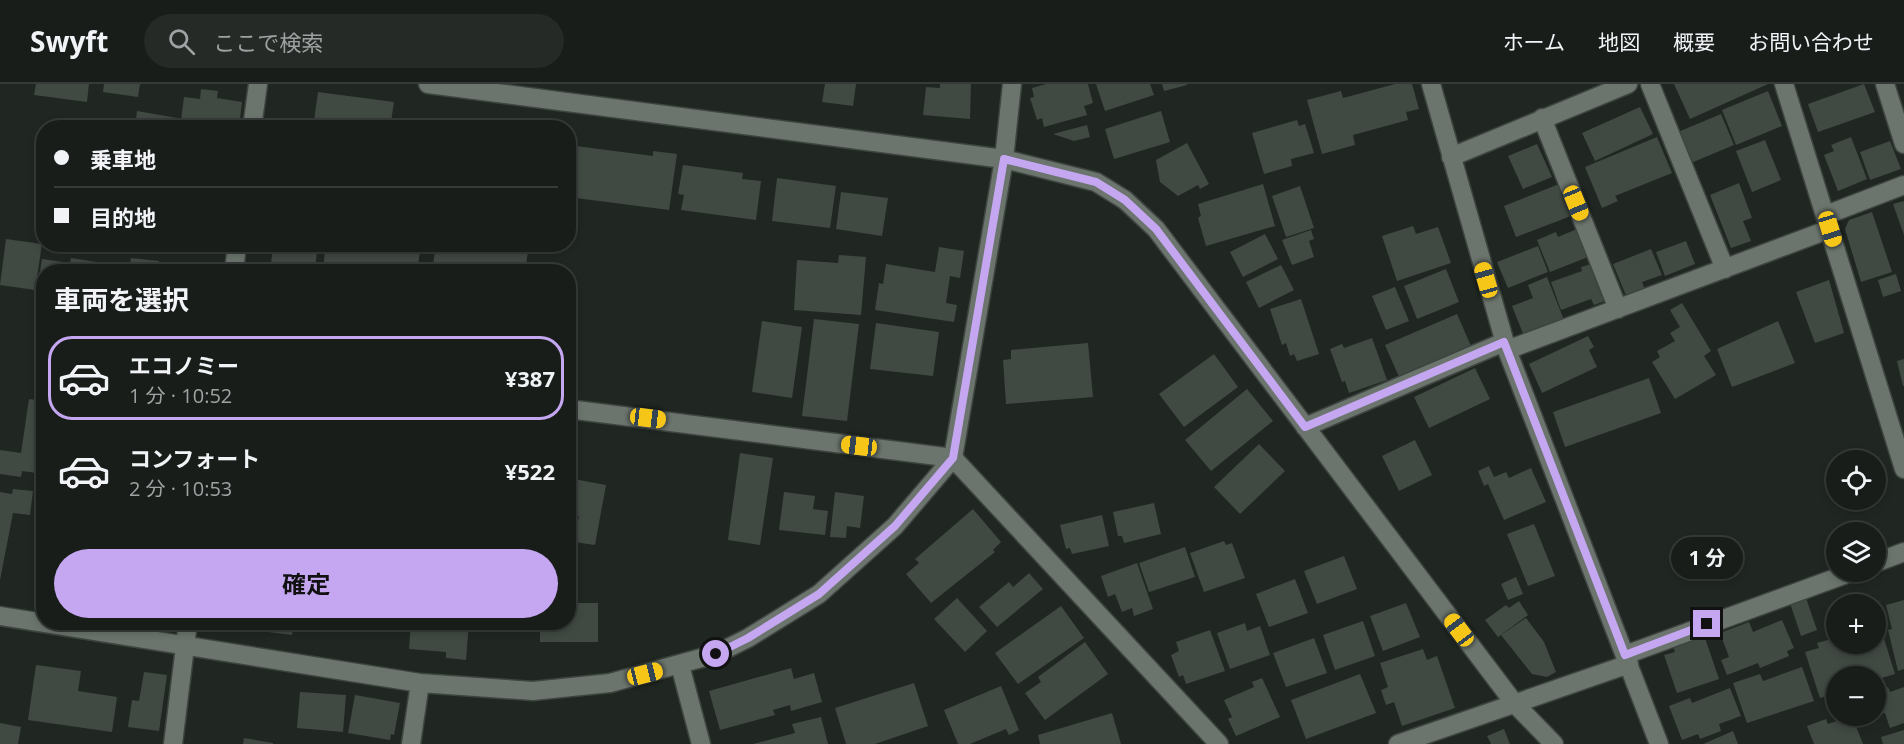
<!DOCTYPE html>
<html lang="ja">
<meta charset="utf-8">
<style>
body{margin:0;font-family:"Open Sans","Noto Sans JP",sans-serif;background:#252a27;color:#f1f3f6;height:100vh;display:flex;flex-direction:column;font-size:22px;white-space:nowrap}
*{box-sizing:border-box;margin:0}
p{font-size:20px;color:#9fa2a2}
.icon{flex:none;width:33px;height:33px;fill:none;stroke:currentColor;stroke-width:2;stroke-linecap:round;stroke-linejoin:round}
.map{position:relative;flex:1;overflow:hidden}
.drawer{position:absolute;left:36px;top:180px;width:540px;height:366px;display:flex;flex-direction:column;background:#181d1a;border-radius:24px;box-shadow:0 3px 9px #0003,0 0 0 2px #363b39}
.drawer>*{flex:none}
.hud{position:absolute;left:36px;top:36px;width:540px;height:132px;border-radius:24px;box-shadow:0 3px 9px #0003,0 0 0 2px #363b39;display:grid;align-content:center;height:132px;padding:0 18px;background:#181d1a}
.tools{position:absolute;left:1826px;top:366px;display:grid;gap:12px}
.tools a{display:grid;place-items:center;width:60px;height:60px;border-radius:50%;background:#181d1a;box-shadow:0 3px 9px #0003,0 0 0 2px #363b39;font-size:30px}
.end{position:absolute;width:27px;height:27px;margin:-14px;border:8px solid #c5a7f1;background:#111;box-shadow:0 0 0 3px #111}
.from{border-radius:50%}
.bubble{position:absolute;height:42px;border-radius:21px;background:#181d1a;box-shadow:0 3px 9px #0003,0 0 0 2px #363b39;font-size:20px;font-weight:700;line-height:42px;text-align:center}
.car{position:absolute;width:18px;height:36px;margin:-18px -9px;border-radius:8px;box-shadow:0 0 4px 2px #0007;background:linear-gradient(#f5c518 24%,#345 0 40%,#f5c518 0 76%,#345 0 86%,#f5c518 0)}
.hud b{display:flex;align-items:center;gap:21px;height:57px;font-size:22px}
.hud b+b{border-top:2px solid #363b39}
.hud i{width:15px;height:15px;background:#f1f3f6}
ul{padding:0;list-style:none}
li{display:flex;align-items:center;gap:18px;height:84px;margin:0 12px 9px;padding:0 6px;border:3px solid transparent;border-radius:24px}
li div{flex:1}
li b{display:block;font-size:22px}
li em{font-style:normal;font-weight:700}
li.current{border-color:#c5a7f1}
li>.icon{width:54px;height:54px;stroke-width:1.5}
h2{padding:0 18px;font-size:27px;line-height:72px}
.button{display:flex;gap:12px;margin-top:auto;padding:12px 18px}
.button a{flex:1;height:69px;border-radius:36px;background:#c5a7f1;color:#111;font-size:24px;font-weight:700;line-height:69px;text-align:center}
header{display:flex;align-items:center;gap:36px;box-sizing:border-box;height:84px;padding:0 30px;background:#181d1a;border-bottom:2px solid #363b39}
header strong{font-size:28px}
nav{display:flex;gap:33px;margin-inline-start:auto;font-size:21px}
.search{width:420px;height:54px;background:#252a27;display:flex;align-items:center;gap:15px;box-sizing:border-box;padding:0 21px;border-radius:33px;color:#9fa2a2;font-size:22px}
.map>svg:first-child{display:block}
</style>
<header>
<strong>Swyft</strong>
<div class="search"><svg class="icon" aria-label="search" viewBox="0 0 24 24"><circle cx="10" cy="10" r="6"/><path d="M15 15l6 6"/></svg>ここで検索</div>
<nav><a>ホーム</a><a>地図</a><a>概要</a><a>お問い合わせ</a></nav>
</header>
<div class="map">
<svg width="1904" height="660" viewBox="0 0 1904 660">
<rect width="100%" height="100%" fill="#202722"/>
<path fill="#414943" d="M 36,0 L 89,0 L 87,18 L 34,11 Z
M 104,0 L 140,0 L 138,13 L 103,8 Z
M 825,0 L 856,0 L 853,22 L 822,18 Z
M 940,0 L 971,0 L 970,35 L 923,31 L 926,3 L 940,4 Z
M 1046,0 L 1088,0 L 1093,19 L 1084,22 L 1087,31 L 1044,43 L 1042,34 L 1037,36 L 1030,14 L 1034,13 L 1032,4 Z
M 1096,0 L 1150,0 L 1154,11 L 1105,27 Z
M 1162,0 L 1187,0 L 1187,1 L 1164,7 Z
M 1395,0 L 1412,0 L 1419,25 L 1406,28 L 1408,36 L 1353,51 L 1355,61 L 1322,70 L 1307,16 L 1341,7 L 1343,14 Z
M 1674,0 L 1768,0 L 1690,35 Z
M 1864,0 L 1875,28 L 1818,48 L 1808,20 Z
M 201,5 L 218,7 L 217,14 L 242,18 L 239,44 L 180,44 L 184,13 L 200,15 Z
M 1768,7 L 1782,42 L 1736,61 L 1722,26 Z
M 318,8 L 394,18 L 390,44 L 313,44 Z
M 1640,23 L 1653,50 L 1595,77 L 1582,49 Z
M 137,27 L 177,34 L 175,44 L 135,44 Z
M 1161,27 L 1170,58 L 1114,75 L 1105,45 Z
M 1721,30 L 1734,61 L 1691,79 L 1678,48 Z
M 1297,36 L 1299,42 L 1305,40 L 1314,69 L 1291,75 L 1292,82 L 1264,90 L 1252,49 Z
M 1087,41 L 1090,53 L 1074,57 L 1053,50 Z
M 1657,53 L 1672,89 L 1615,112 L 1618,117 L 1602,124 L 1585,83 Z
M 1851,53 L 1867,95 L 1838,107 L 1824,71 L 1834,67 L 1831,61 Z
M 1765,56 L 1781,96 L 1752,108 L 1736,67 Z
M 1890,57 L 1901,85 L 1870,96 L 1860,68 Z
M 1187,59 L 1209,100 L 1200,105 L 1198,101 L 1178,112 L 1160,98 L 1156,76 Z
M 1537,60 L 1552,93 L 1523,105 L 1508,72 Z
M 568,61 L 653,72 L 653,67 L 677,70 L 669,126 L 568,113 Z
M 683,81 L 743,89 L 742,95 L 761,97 L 756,136 L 681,126 L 684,111 L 678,110 Z
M 777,94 L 836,102 L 830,144 L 772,137 Z
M 1739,99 L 1752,134 L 1743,137 L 1751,157 L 1731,164 L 1710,111 Z
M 1263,100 L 1275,142 L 1206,162 L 1198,134 L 1201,132 L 1198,120 Z
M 1559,100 L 1571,132 L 1516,153 L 1504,122 Z
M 1300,102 L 1314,144 L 1286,153 L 1272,112 Z
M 841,108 L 888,114 L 882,152 L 836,145 Z
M 1904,117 L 1904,151 L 1893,120 Z
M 1872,128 L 1892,188 L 1861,198 L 1845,145 L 1849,136 Z
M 1413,142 L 1416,150 L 1438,143 L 1451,179 L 1397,197 L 1382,152 Z
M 1577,145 L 1588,173 L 1550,188 L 1537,156 L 1556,148 L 1558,153 Z
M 1311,146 L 1314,155 L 1309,157 L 1314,173 L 1292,181 L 1282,156 Z
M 1265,150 L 1278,175 L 1243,193 L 1230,168 Z
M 6,155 L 42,160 L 35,206 L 0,201 Z
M 1686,157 L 1695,180 L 1665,192 L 1656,168 Z
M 267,160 L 318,160 L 315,184 L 271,180 L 273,163 L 267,163 Z
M 326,160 L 421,160 L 417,188 L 323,185 Z
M 436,160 L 529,160 L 525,188 L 432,188 Z
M 1538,162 L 1548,188 L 1508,204 L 1497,178 Z
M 939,163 L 964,167 L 960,194 L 950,192 L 946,219 L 957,221 L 954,238 L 875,226 L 879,199 L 883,200 L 886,180 L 935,188 Z
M 1651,165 L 1662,191 L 1642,198 L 1645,206 L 1627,214 L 1613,180 Z
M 839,171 L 866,173 L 861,231 L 794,226 L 797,176 L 838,179 Z
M 71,174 L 109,180 L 108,188 L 44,188 L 44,207 L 37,206 L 42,175 L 70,179 Z
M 131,174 L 159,177 L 158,188 L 129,188 Z
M 1591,180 L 1605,217 L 1594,221 L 1591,215 L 1561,226 L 1551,198 L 1582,187 L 1581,183 Z
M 1281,181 L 1294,206 L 1259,224 L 1246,198 Z
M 1446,185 L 1459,218 L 1417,235 L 1404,202 Z
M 1896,190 L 1901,207 L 1883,213 L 1878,196 Z
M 1547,193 L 1564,236 L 1524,252 L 1512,222 L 1533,214 L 1528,201 Z
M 1829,196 L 1844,249 L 1815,259 L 1796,208 Z
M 1395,203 L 1409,237 L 1386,246 L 1372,212 Z
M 1301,215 L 1319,270 L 1297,277 L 1294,270 L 1290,272 L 1286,259 L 1282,261 L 1270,225 Z
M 1682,219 L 1711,267 L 1704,272 L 1716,291 L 1675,315 L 1652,278 L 1660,273 L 1657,267 L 1675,257 L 1670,249 L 1680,243 L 1670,226 Z
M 1457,230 L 1471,262 L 1399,293 L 1385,261 Z
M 814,235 L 859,240 L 847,337 L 802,332 Z
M 762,237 L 802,243 L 792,314 L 752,308 Z
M 1778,237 L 1795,279 L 1732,303 L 1717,265 Z
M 876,239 L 939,248 L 933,292 L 870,285 Z
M 1588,252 L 1594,263 L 1589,266 L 1597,283 L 1542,309 L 1529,280 Z
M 1372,254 L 1387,296 L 1349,309 L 1345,297 L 1342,298 L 1330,265 L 1342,260 L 1344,264 Z
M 1088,259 L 1093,313 L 1006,320 L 1003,276 L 1011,275 L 1011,266 Z
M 1214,270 L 1238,303 L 1184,343 L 1159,310 Z
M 1904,275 L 1904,302 L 1903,302 L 1897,277 Z
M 1475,284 L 1490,315 L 1429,344 L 1414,313 Z
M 1649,294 L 1661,329 L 1565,363 L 1553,328 Z
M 1247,305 L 1273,337 L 1211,387 L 1185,356 Z
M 29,315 L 44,317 L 44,390 L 22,387 L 21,393 L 0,390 L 0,366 L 21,369 Z
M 1415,356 L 1432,391 L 1399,407 L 1382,372 Z
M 1259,360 L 1285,387 L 1240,430 L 1214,403 Z
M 740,369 L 773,374 L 760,461 L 728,456 Z
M 1489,382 L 1494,393 L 1506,388 L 1509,394 L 1531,384 L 1546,418 L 1504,436 L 1488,400 L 1484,402 L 1478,387 Z
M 568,394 L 606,401 L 595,461 L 574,458 L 579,432 L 568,431 Z
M 13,405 L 33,407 L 30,431 L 13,429 L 0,496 L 0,408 L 12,410 Z
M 784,408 L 815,412 L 813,425 L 828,427 L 825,451 L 779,446 Z
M 835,408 L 864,412 L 860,444 L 847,442 L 846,454 L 830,453 Z
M 1154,419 L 1161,450 L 1124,459 L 1122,452 L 1118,452 L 1113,428 Z
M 973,425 L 1001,458 L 993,466 L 995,468 L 931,519 L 906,490 L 919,479 L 915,475 Z
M 1102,431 L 1109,462 L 1072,470 L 1070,464 L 1066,465 L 1060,441 Z
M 1534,440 L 1555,492 L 1528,502 L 1507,450 Z
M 1224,457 L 1226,461 L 1232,459 L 1245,494 L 1204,508 L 1190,469 Z
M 1185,463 L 1195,493 L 1149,508 L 1139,479 Z
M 1344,472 L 1357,505 L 1317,520 L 1304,487 Z
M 1137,479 L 1153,525 L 1134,532 L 1132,524 L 1122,528 L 1115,510 L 1108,513 L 1101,492 Z
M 1029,489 L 1043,505 L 997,543 L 979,523 L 1009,498 L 1013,503 Z
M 1516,493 L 1523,510 L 1508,516 L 1501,500 Z
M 1295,495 L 1308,529 L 1269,543 L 1256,510 Z
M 957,514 L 987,547 L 965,568 L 934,535 Z
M 1806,514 L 1817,546 L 1801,552 L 1790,519 Z
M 1904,516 L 1904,585 L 1898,587 L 1888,546 L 1892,545 L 1886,521 Z
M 1519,517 L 1528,531 L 1498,553 L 1485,536 L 1506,521 L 1509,524 Z
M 568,519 L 598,519 L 598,558 L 540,558 L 540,538 L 568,538 Z
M 1406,519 L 1420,553 L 1383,567 L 1370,532 Z
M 1061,522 L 1084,554 L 1018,600 L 995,569 Z
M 1526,534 L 1544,558 L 1556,588 L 1547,593 L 1532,590 L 1501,551 Z
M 1782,536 L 1794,564 L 1787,567 L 1789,572 L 1760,584 L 1758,579 L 1727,591 L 1721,576 L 1729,573 L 1720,549 L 1749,538 L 1753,548 Z
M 1363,537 L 1375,572 L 1335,586 L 1323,551 Z
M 220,538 L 247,538 L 246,543 Z
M 262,538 L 294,538 L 292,551 L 260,547 Z
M 411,538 L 469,538 L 466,576 L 446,574 L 446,568 L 409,565 Z
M 1245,539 L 1247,547 L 1260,542 L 1270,571 L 1230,585 L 1217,549 Z
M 1881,545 L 1895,590 L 1875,596 L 1875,592 L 1836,592 L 1836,609 L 1820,614 L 1805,568 L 1819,564 L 1817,559 L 1835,554 L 1837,560 L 1875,560 L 1875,547 Z
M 1210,546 L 1225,587 L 1186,600 L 1183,591 L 1179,593 L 1171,571 L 1179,567 L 1176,558 Z
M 1704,551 L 1719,595 L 1677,609 L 1664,571 L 1675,568 L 1673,562 Z
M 1314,554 L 1327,589 L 1286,603 L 1273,569 Z
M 1085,558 L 1108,590 L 1045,636 L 1025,609 L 1041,598 L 1038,593 Z
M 1423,565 L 1427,576 L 1437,572 L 1455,624 L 1402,642 L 1394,618 L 1386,621 L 1381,606 L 1388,603 L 1380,579 Z
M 36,581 L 81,587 L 78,607 L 117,613 L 112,648 L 28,636 Z
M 1802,583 L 1814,617 L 1747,639 L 1733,599 L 1760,590 L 1763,597 Z
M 791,584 L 794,595 L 814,589 L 822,618 L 791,627 L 790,621 L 773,626 L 775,631 L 720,646 L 709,607 Z
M 144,588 L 167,591 L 159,647 L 128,643 L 132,616 L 139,617 Z
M 1360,590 L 1376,629 L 1306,655 L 1291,616 Z
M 1262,594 L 1280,633 L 1236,652 L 1228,635 L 1232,633 L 1224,616 L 1254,603 L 1252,598 Z
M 914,599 L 928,642 L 875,660 L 846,660 L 835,624 Z
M 1001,602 L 1019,646 L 1009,651 L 1006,645 L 970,660 L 958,660 L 944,626 Z
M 1888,603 L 1890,608 L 1904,603 L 1904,639 L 1890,644 L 1885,629 L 1875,630 L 1875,607 Z
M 1730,604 L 1741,632 L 1719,640 L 1721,647 L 1700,655 L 1698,650 L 1682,656 L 1669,622 L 1690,614 L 1692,619 Z
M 300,608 L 346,611 L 343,648 L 297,644 Z
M 355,611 L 400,619 L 394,651 L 391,650 L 390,656 L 348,649 Z
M 1112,629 L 1121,660 L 1040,660 L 1038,651 Z
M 1852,632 L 1863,660 L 1814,660 L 1807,642 L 1826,635 L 1828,640 Z
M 821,633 L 828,660 L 753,660 L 795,649 L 792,640 Z
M 0,639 L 21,643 L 18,660 L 0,660 Z
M 1504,645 L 1510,660 L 1491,660 L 1487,652 Z
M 1904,646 L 1904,660 L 1883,660 L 1881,653 Z
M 1733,647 L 1738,660 L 1703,660 Z
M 244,654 L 273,659 L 273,660 L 243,660 Z"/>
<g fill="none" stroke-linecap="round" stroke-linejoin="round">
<g stroke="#3e443f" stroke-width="21">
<path id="minor" d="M 428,0 L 1004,75 L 1096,98 L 1125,116 L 1156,145 L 1515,620 L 1554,660
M 1431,0 L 1507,266 L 1659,660
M 1650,0 L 1725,185
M 1784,0 L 1904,385
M 1885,0 L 1904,60
M 1542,34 L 1618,225
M 252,44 L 258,0
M 1451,73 L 1628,0
M 1826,131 L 1904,101
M 234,188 L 237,160
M 1507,266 L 1830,145
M 568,325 L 953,374 L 1219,660
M 1305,343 L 1504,258
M 1875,479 L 1904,468
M 0,532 L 420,599 L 533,607 L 610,599 L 716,570 L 748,554 L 819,510 L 895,442 L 953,374 L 1004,75 L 1012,0
M 1625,571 L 1852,488
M 680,581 L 701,660
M 173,660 L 188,538
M 411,660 L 420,599
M 1398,660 L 1629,580"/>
</g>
<use href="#minor" stroke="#6b746d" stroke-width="18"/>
</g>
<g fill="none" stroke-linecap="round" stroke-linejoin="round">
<path stroke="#c5a7f1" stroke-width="8" d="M 716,570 L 748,554 L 819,510 L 895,442 L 953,374 L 1004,75 L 1096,98 L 1125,116 L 1156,145 L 1305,343 L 1504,258 L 1625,571 L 1707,540"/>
</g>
</svg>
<div class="tools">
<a><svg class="icon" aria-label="locate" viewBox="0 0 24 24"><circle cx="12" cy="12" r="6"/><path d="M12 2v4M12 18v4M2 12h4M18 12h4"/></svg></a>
<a><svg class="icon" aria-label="layers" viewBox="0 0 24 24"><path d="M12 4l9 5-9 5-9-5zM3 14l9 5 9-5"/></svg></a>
<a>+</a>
<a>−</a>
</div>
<i class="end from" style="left:716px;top:570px"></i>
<i class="end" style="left:1707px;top:540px"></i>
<div class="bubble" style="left:1671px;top:453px;width:72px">1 分</div>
<i class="car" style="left:1576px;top:119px;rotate:158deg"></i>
<i class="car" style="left:1830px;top:145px;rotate:163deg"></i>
<i class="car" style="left:1486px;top:196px;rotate:344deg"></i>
<i class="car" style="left:648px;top:334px;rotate:97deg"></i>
<i class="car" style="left:859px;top:362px;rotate:277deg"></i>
<i class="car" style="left:1459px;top:546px;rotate:323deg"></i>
<i class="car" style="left:645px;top:590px;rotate:76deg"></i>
<div class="hud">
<b><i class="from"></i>乗車地</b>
<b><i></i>目的地</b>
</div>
<section class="drawer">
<h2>車両を選択</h2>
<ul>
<li class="current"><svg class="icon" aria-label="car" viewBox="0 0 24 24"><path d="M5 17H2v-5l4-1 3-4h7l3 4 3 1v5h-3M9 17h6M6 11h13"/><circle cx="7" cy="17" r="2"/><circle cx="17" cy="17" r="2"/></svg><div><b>エコノミー</b><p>1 分 · 10:52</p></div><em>¥387</em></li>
<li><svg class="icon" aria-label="car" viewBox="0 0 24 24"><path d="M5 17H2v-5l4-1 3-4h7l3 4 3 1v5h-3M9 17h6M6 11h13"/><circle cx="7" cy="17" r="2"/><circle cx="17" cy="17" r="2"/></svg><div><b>コンフォート</b><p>2 分 · 10:53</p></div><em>¥522</em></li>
</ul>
<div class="button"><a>確定</a></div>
</section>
</div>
